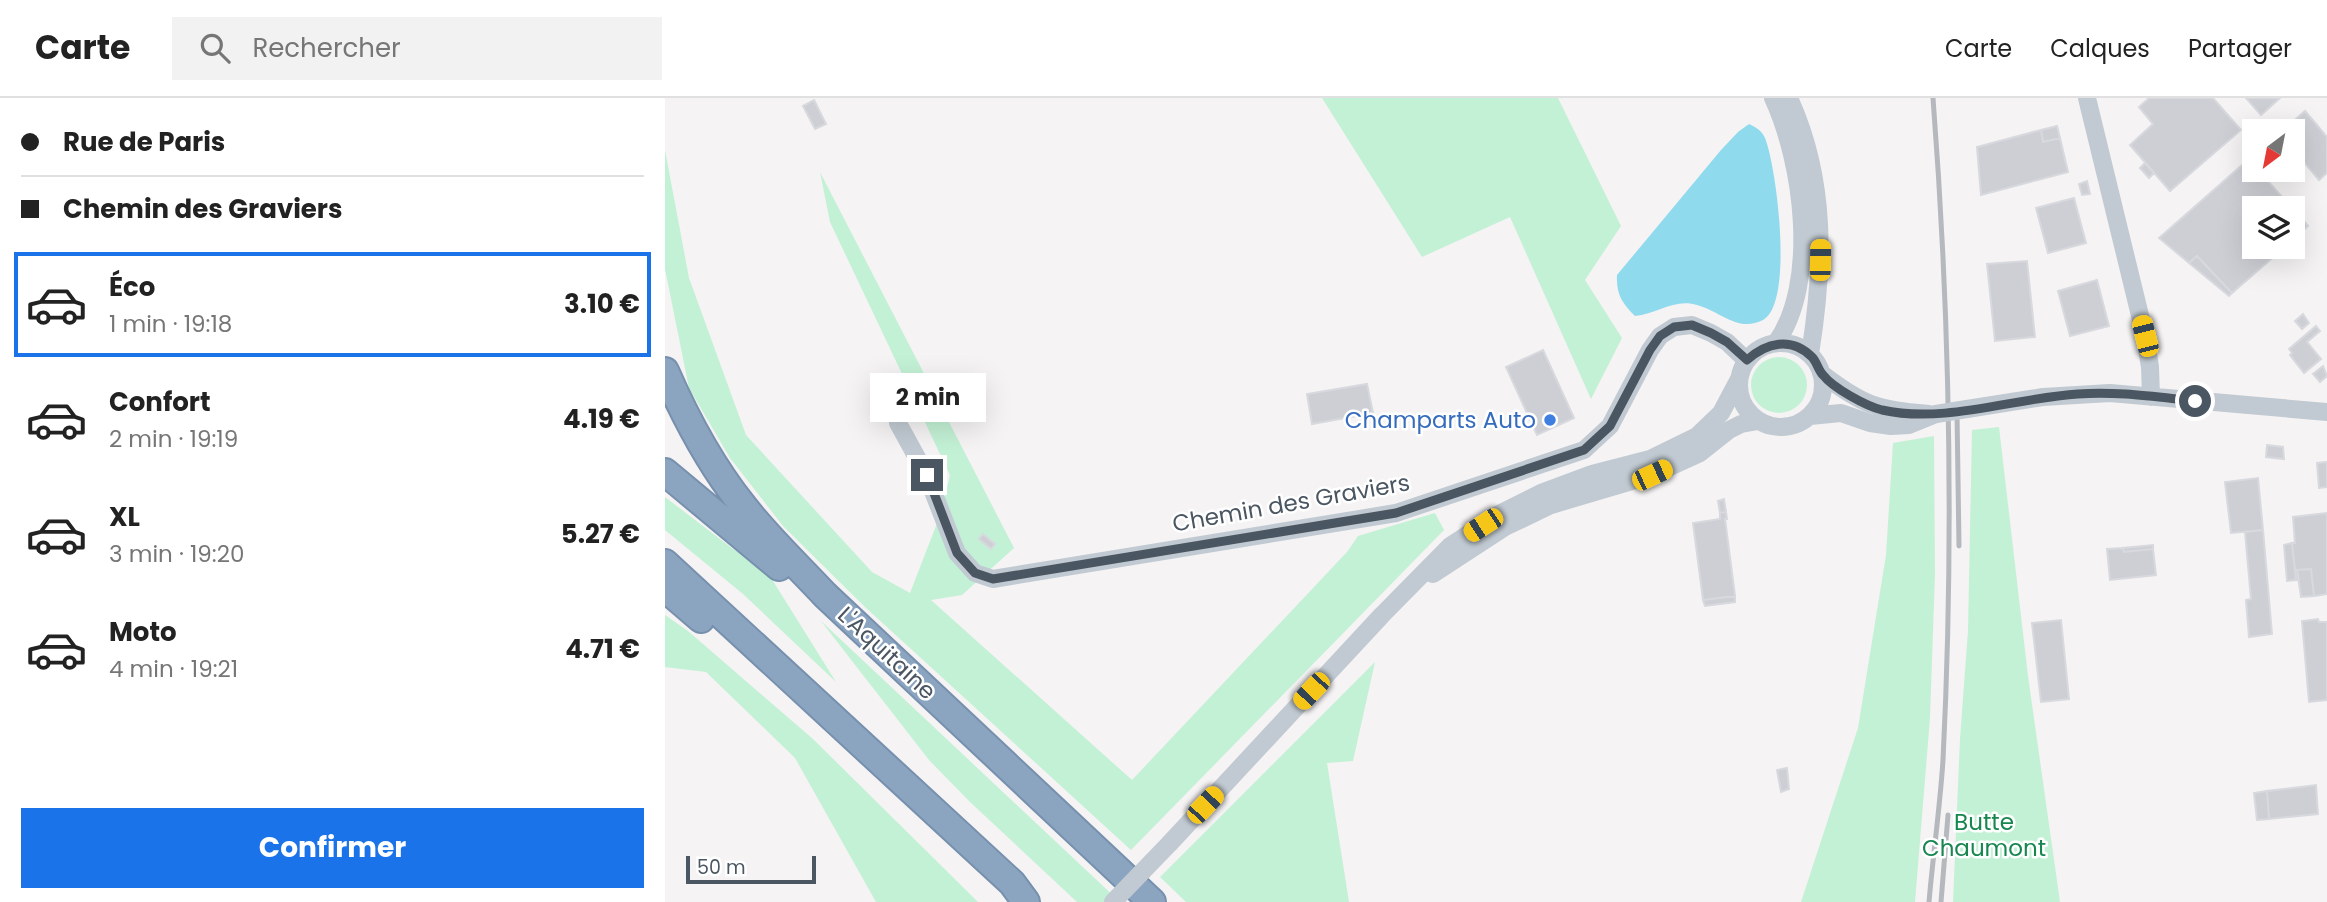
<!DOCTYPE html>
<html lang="fr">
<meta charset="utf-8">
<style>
body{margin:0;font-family:Poppins,sans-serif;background:#f2f2f2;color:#222;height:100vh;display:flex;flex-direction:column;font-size:26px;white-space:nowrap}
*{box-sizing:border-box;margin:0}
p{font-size:23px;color:#767676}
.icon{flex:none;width:38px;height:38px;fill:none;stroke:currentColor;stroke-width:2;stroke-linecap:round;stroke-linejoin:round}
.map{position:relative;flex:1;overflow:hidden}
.side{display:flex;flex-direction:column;background:#fff;width:665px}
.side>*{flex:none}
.banner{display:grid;align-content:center;height:154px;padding:0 21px;background:#fff}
.needle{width:46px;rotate:212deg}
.tools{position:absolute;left:1577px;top:21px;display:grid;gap:14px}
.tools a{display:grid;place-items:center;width:63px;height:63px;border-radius:0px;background:#fff;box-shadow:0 7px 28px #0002;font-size:35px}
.scale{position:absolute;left:21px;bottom:18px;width:130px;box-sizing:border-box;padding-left:7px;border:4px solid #4a5661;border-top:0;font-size:19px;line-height:24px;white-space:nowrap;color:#4a5661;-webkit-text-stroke:5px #fff;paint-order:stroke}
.end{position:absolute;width:32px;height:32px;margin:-16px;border:9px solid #4a5661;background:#fff;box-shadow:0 0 0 4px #fff}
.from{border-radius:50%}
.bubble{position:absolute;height:49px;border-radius:0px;background:#fff;box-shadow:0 7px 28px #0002;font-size:23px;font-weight:700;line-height:49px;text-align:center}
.car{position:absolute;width:21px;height:42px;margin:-21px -10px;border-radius:9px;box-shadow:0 0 5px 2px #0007;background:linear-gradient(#f5c518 24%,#345 0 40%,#f5c518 0 76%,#345 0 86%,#f5c518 0)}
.banner b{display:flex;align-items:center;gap:24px;height:66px;font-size:26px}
.banner b+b{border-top:2px solid #e0e0e0}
.banner i{width:18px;height:18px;background:#222}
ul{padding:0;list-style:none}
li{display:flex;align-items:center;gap:21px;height:105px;margin:0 14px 10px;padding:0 7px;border:4px solid transparent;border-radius:0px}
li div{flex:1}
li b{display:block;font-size:26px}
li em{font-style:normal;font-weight:700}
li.active{border-color:#1a73e8}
li>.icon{width:63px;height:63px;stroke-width:1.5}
.action{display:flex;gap:14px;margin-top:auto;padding:14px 21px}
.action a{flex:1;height:80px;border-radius:0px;background:#1a73e8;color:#fff;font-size:28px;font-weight:700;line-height:80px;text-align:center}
header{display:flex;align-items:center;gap:42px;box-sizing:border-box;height:98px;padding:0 35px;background:#fff;border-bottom:2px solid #e0e0e0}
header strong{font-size:33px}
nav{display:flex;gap:38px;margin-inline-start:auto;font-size:24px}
.search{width:490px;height:63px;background:#f2f2f2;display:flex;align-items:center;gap:18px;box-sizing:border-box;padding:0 24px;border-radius:0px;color:#767676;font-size:26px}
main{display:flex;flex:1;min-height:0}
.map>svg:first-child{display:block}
</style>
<header>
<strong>Carte</strong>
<div class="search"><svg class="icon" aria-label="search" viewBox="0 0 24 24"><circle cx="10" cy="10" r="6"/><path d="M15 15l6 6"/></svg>Rechercher</div>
<nav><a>Carte</a><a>Calques</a><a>Partager</a></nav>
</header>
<main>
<section class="side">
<div class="banner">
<b><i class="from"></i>Rue de Paris</b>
<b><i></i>Chemin des Graviers</b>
</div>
<ul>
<li class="active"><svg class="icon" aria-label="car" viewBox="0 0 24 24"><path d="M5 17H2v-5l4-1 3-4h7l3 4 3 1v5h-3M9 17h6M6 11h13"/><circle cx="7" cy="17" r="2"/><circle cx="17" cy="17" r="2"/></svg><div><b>Éco</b><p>1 min · 19:18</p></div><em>3.10 €</em></li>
<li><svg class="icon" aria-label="car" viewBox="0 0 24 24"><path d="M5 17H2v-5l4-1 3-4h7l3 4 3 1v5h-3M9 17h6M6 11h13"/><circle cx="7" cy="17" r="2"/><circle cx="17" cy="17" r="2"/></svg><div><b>Confort</b><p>2 min · 19:19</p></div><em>4.19 €</em></li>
<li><svg class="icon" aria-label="car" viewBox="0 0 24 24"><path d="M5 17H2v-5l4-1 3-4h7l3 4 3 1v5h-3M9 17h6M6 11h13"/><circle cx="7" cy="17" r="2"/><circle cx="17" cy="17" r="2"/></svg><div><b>XL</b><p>3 min · 19:20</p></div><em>5.27 €</em></li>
<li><svg class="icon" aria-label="car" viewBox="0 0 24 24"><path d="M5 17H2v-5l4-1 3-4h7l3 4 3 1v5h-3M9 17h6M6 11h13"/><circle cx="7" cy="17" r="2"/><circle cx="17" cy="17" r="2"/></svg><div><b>Moto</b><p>4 min · 19:21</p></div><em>4.71 €</em></li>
</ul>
<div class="action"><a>Confirmer</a></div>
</section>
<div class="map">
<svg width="1662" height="804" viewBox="0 0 1662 804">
<rect width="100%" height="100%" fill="#f5f3f3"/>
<path fill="#c3f1d5" d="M 657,0 L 893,0 L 956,128 L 920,182 L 957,240 L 926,301 L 845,119 L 757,159 Z
M 0,52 L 24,180 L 81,337 L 207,474 L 245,495 L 276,415 L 285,377 L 165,124 L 155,74 L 349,450 L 297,497 L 266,502 L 467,682 L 682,454 L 693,438 L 770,415 L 779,432 L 466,752 L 200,509 L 118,428 L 65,360 L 24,290 L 0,171 Z
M1086 287a28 28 0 1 1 56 0a28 28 0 1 1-56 0Z
M 1334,329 L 1363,578 L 1395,804 L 1288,804 L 1295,641 L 1303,533 L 1307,332 Z
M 1269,338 L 1270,476 L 1265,620 L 1250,804 L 1136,804 L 1193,630 L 1221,457 L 1228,345 Z
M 0,399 L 68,451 L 98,467 L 171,584 L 78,496 L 0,432 Z
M 0,517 L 23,533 L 148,641 L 313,804 L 211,804 L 130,660 L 41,574 L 0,569 Z
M 156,523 L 455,804 L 412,804 L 305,704 L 264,662 Z
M 710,564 L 688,663 L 662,665 L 684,804 L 521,804 L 495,779 Z"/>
<path fill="#90daee" d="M 1084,26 C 1091,29 1097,33 1100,40 C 1112,70 1129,206 1098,222 C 1073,235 1055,213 1032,207 C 1010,200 992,216 970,218 C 957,205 951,196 952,177 L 1056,52 L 1073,34 Z"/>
<path fill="#cdcfd5" stroke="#d7d9de" stroke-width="2" d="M 1484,0 L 1548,0 L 1576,32 L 1505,93 L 1465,47 L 1488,26 L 1474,9 Z
M 1581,0 L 1615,0 L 1596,17 Z
M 149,2 L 161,26 L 150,31 L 138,8 Z
M 1640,13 L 1662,39 L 1662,75 L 1654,82 L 1628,51 L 1628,33 L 1617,33 Z
M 1392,28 L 1395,40 L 1378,44 L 1376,32 Z
M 1376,32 L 1378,44 L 1395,40 L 1403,74 L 1316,97 L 1312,49 Z
M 1584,61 L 1589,67 L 1589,72 L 1593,72 L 1627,110 L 1589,110 L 1589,149 L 1620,149 L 1567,195 L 1532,158 L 1524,165 L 1494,140 Z
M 1480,65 L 1489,75 L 1484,80 L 1475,70 Z
M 1422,83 L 1425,96 L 1417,97 L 1414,86 Z
M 1409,100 L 1421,145 L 1383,155 L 1371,110 Z
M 1628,110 L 1643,128 L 1628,142 Z
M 1532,158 L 1567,195 L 1564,198 L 1524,165 Z
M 1362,163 L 1370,239 L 1330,243 L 1322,166 Z
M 1432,182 L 1444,228 L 1405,238 L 1393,193 Z
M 1638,216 L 1644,225 L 1637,231 L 1630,223 Z
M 1651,228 L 1655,233 L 1642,244 L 1656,261 L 1639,275 L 1625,257 L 1627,255 L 1624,251 Z
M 878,252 L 909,320 L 872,337 L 841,269 Z
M 1658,268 L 1662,278 L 1655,284 L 1648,276 Z
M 702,286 L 708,315 L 647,326 L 642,296 Z
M 1602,347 L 1618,349 L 1619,361 L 1601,359 Z
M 1662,364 L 1662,389 L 1654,390 L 1652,365 Z
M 1593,380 L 1598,432 L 1566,435 L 1560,384 Z
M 1059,401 L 1061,414 L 1055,415 L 1053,403 Z
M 1061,414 L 1062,421 L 1060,421 L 1070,498 L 1038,502 L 1028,425 L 1055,421 L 1055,415 Z
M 1662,415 L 1662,496 L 1649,498 L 1646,471 L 1632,472 L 1634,482 L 1631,482 L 1627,445 L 1630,445 L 1628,419 Z
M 1598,432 L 1607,536 L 1584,539 L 1581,502 L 1586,501 L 1580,434 Z
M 318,436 L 330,446 L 326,451 L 314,441 Z
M 1627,445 L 1631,482 L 1622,483 L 1619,447 Z
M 1488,447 L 1488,451 L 1459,454 L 1458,450 Z
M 1458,450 L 1459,454 L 1488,451 L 1491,477 L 1445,482 L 1442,451 Z
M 1646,471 L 1649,498 L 1636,499 L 1632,472 Z
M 1070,498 L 1070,504 L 1040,508 L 1038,502 Z
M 1653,521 L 1654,524 L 1662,524 L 1662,602 L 1644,604 L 1637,523 Z
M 1396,522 L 1404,601 L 1376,604 L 1367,525 Z
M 1122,670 L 1124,691 L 1116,694 L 1112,672 Z
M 1651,687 L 1653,716 L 1604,721 L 1602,693 Z
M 1602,693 L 1604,721 L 1592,722 L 1589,695 Z"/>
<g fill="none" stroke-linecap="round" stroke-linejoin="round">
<g stroke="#7690ad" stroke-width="30">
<path id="highway" d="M 0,273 C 21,321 46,368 79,409 C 103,440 133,468 160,497 L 487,804
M 0,374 L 114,469
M 0,465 L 347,785 L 361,804
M 0,490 L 36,521"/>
</g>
<path stroke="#c1cad2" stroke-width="18" d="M 1108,0 C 1138,65 1154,184 1111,245
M 1124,0 C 1162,82 1159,169 1145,256
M 1422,0 L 1480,238 L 1485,269 L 1486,299
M1074 287a42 42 0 1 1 84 0a42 42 0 1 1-84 0Z
M 1157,276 C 1200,309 1212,311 1264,316
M 1302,311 L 1378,299 L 1445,295 L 1662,314
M 1145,318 L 1176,315 L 1205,325 L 1226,328 L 1244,327 L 1271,316
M 233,325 L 262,378 L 292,455 L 310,475 L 328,481 L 731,415 L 919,352 L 945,328 L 985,252 L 995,238 L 1009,229 L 1027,227 L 1046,235 L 1062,244 L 1081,262
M 768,476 L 840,429 L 886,407 L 987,377 L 1035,355 L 1064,332 L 1076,326 L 1093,323
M 505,745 L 717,517 L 785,448 L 834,416 L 876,395 L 927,376 L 985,361 L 1032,338 L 1056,315 L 1074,281"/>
<use href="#highway" stroke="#8ba5c1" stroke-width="26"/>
<path stroke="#b5b8bd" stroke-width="5" d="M 1292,315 L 1294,448
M 1264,804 C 1268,757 1275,709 1278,662 C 1289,442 1285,220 1268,0
M 1276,804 L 1283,717"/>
<path stroke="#c1cad2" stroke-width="18" d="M 1271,316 L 1302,311
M 448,804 L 505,745"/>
</g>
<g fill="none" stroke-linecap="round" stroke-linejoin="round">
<path stroke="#4a5661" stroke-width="9" d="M 262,377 L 292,455 L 310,475 L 328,481 L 731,415 L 919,352 L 945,328 L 985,252 L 995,238 L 1009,229 L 1027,227 L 1046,235 L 1062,244 L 1082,262 C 1101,245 1126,238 1147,259 C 1152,264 1153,272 1158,277 C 1168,290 1201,308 1217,312 C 1280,326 1349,300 1413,296 C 1451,293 1491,299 1530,303"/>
</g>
<circle fill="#3f7fe0" stroke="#fff" stroke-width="2.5" cx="885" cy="322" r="7"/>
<g text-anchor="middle" stroke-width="5" stroke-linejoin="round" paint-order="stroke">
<g font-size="23" fill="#366cbe" stroke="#fff" text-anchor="end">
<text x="871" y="330">Champarts Auto</text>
</g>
<g font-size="23" fill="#4a5661" stroke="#fff">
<text transform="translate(626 405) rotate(-10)" y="8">Chemin des Graviers</text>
<text transform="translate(222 555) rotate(43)" y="8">L'Aquitaine</text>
</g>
<g font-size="23" fill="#17864f" stroke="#fff">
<text x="1319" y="732">Butte<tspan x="1319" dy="26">Chaumont</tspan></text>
</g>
</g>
</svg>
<div class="tools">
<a><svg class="needle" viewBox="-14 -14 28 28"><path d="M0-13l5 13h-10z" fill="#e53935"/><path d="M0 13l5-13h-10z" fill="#767676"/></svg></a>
<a><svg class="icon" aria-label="layers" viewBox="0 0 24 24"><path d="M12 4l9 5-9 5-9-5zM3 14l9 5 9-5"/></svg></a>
</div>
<div class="scale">50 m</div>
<i class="end from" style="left:1530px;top:303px"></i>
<i class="end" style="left:262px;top:377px"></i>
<div class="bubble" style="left:205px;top:275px;width:116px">2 min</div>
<i class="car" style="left:1155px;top:162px;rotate:1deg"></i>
<i class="car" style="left:1480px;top:238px;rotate:346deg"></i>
<i class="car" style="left:987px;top:377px;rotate:65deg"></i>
<i class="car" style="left:818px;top:427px;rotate:237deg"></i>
<i class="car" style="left:646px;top:593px;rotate:223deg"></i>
<i class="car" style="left:540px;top:707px;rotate:43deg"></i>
</div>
</main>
